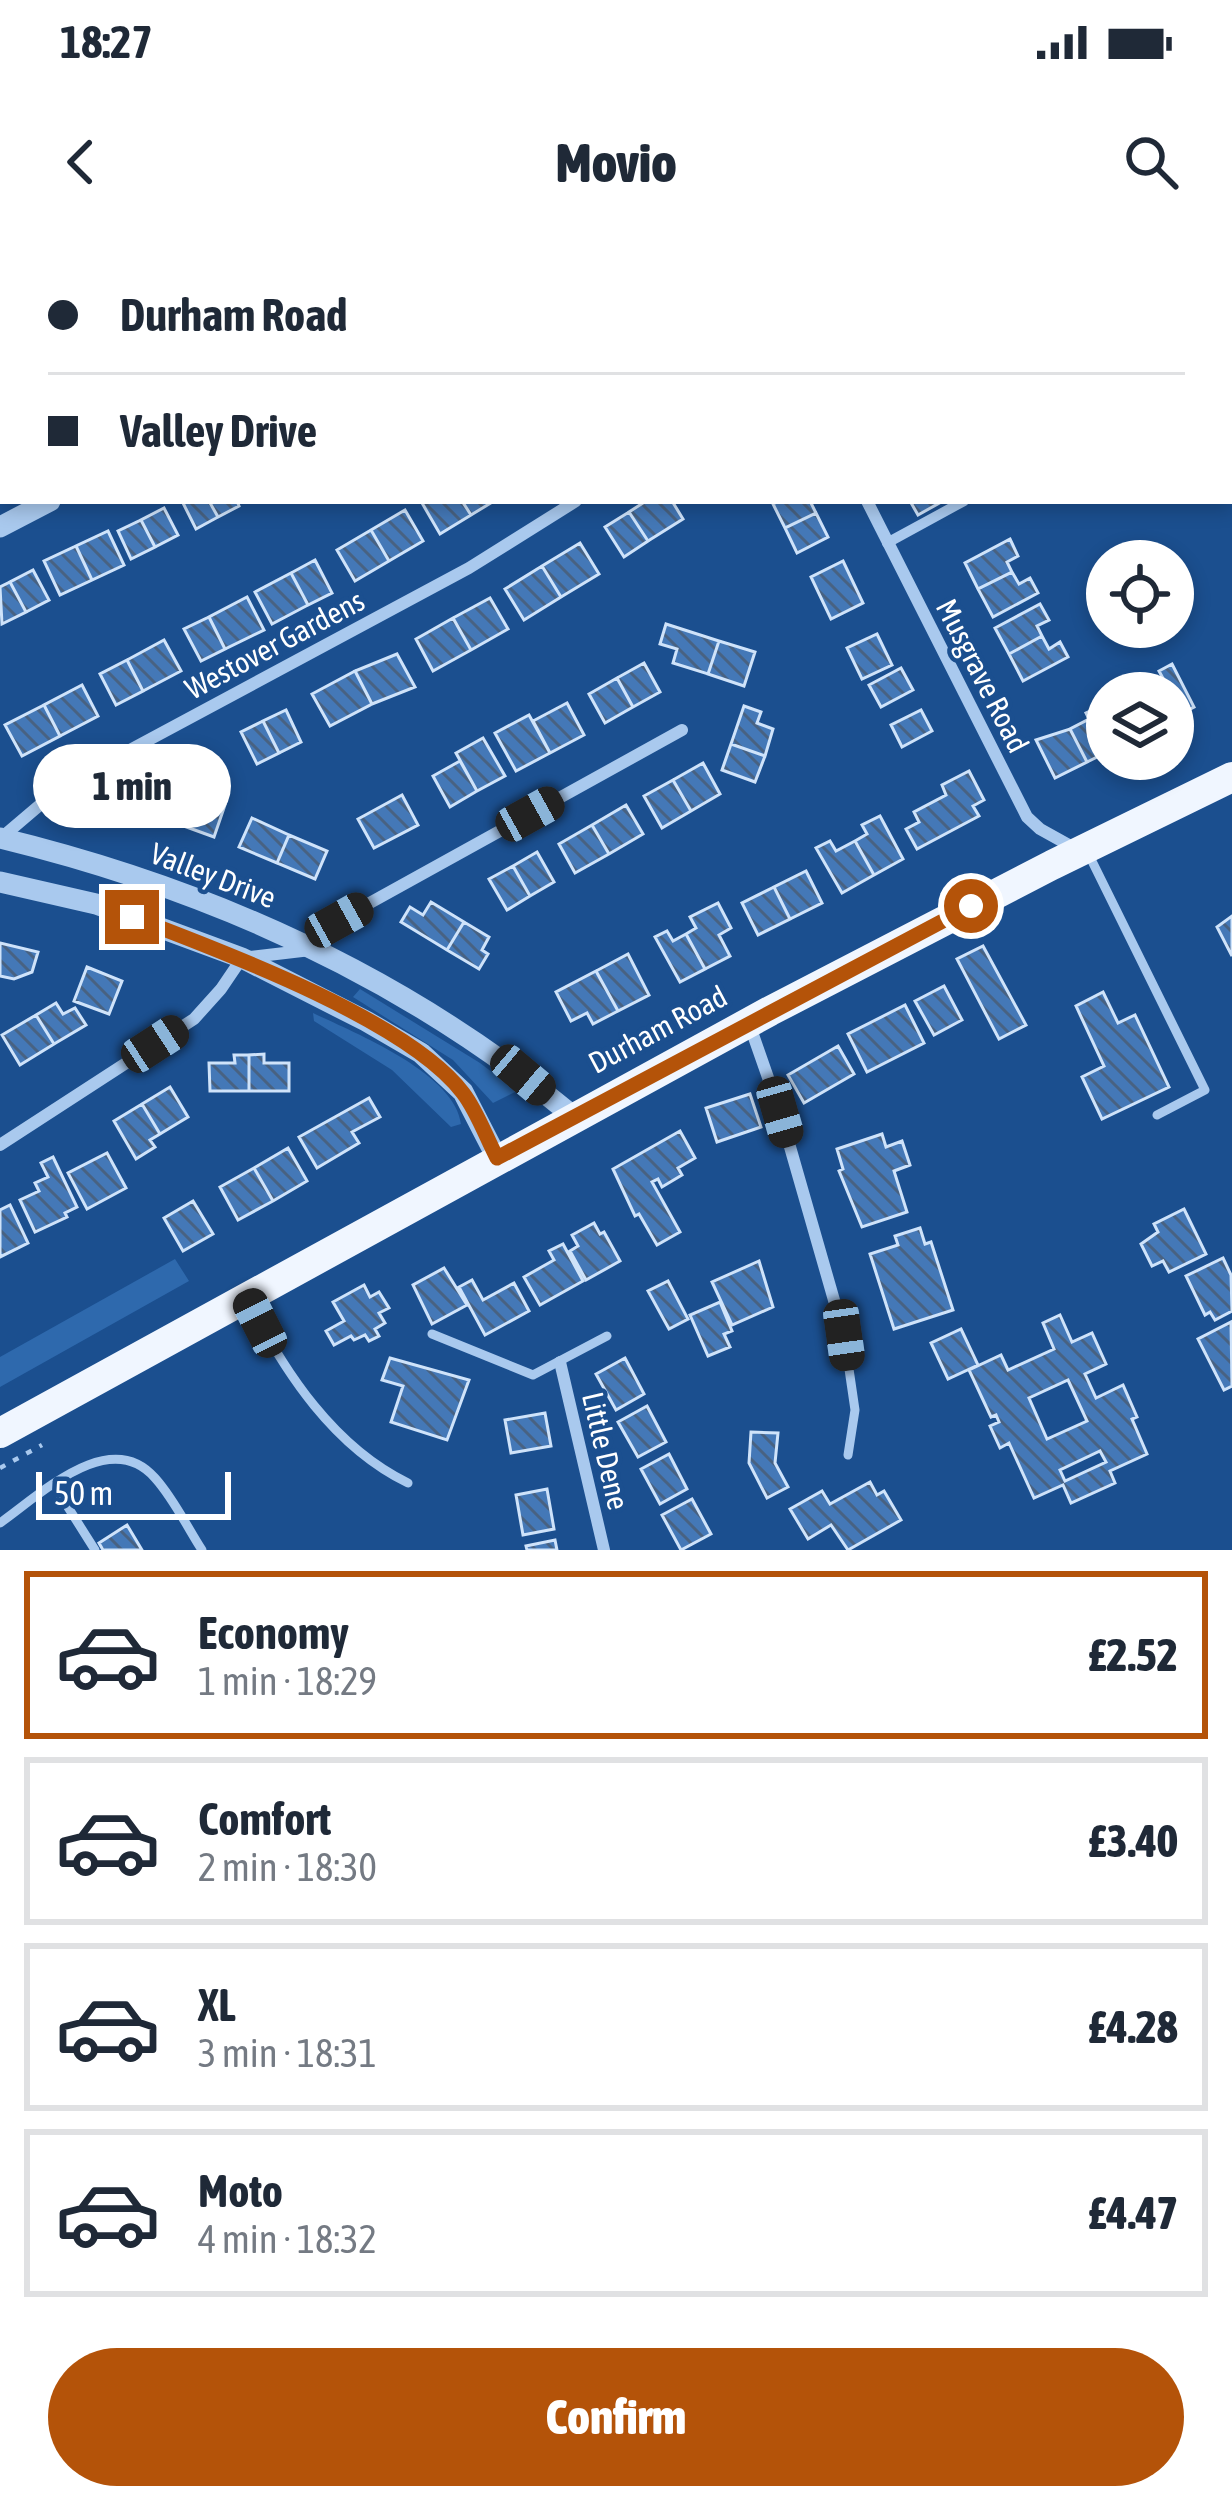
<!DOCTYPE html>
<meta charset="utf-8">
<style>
body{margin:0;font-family:"Asap Condensed",sans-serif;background:#f2f2f3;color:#1f2937;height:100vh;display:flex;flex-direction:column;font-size:45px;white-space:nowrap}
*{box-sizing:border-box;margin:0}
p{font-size:39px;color:#747a83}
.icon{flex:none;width:66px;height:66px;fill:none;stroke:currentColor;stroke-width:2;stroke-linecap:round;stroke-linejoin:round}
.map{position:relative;height:1310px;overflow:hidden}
.side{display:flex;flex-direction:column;background:#fff;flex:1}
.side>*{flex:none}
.guide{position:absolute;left:0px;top:0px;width:1233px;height:264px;box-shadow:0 6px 18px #0003;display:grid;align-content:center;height:264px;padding:0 48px;background:#fff}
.fabs{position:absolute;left:1086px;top:300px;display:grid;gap:24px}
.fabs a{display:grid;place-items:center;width:108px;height:108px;border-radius:50%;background:#fff;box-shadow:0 6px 18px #0003;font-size:60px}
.scale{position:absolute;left:36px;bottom:30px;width:195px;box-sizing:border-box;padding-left:12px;border:6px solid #fff;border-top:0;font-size:33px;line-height:42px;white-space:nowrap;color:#fff;-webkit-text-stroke:9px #1b4f8f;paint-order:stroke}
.end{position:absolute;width:54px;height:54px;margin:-27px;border:15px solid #b45309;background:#fff;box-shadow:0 0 0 6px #fff}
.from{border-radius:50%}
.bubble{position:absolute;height:84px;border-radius:42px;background:#fff;box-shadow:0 6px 18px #0003;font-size:39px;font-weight:800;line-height:84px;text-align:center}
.car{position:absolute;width:36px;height:72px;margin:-36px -18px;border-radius:15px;box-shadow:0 0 9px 3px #0007;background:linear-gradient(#222 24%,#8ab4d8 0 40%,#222 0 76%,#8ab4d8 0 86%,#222 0)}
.guide b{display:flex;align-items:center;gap:42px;height:114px;font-size:45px}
.guide b+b{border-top:3px solid #e0e1e3}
.guide i{width:30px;height:30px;background:#1f2937}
ul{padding:21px 0 0;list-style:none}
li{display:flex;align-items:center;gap:36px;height:168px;margin:0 24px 18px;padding:0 24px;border:6px solid #e0e1e3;border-radius:0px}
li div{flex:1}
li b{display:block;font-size:45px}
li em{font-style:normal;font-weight:800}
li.active{border-color:#b45309}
li>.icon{width:108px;height:108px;stroke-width:1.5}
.primary-button{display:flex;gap:24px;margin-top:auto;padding:24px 48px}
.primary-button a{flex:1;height:138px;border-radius:72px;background:#b45309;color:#fff;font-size:48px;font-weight:800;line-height:138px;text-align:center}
.status{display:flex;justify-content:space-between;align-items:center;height:84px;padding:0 60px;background:#fff;direction:ltr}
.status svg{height:33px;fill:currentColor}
header{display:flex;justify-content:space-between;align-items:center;height:156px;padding:0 48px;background:#fff;font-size:54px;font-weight:800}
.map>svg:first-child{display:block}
</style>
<div class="status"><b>18:27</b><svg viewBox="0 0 49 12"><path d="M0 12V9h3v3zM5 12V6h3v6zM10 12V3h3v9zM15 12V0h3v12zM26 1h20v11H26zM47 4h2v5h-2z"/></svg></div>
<header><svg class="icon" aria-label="back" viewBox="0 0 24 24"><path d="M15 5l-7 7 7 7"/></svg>Movio<svg class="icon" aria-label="search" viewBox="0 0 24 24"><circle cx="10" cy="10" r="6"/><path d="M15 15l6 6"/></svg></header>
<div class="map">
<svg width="1232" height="1310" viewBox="0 0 1232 1310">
<defs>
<pattern id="building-back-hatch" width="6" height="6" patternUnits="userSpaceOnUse" patternTransform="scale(3)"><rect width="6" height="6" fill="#4478b7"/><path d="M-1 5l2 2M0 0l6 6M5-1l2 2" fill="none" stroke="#486282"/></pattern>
</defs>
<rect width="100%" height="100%" fill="#1b4f8f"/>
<path fill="#2e69ad" d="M 360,749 L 480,823 L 517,851 L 493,863 L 453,820 L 353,757 Z
M 313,773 C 355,793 455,833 461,884 L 451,887 L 392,830 L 314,781 Z
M 175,1019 L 189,1041 L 0,1147 L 0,1117 Z"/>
<path fill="url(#building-back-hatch)" stroke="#cfe3fa" stroke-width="3" fill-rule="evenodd" d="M 182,261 L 209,261 L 218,277 L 196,289 Z
M 209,261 L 237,261 L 239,266 L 218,277 Z
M 426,261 L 462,261 L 471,275 L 440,294 L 422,263 Z
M 462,261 L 494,261 L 471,275 Z
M 646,261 L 672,261 L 683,279 L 648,301 L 629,272 Z
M 779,261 L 810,261 L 816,273 L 785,288 L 773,264 Z
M 910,261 L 943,261 L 918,275 Z
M 164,268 L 178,295 L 155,307 L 141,280 Z
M 405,270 L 423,301 L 389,321 L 371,290 Z
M 629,272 L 648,301 L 624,317 L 605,287 Z
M 816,273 L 828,297 L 797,313 L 785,288 Z
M 141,280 L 155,307 L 131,319 L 118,291 Z
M 371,290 L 389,321 L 355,341 L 337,310 Z
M 108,291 L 124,325 L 92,340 L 76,306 Z
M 1010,299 L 1018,316 L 1007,322 L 1012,332 L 978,349 L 965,323 Z
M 580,303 L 599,334 L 561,357 L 542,326 Z
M 76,306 L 92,340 L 60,355 L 44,321 Z
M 315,320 L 332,353 L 308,365 L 291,333 Z
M 843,321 L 863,363 L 831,379 L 811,337 Z
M 542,326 L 561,357 L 524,380 L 505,349 Z
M 33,330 L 49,360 L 26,372 L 10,342 Z
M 1012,332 L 1019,344 L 1030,338 L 1038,353 L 993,377 L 978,349 Z
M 291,333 L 308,365 L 272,384 L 255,352 Z
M 10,342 L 26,372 L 2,384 L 0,347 Z
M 247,357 L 264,390 L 225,409 L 209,377 Z
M 490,358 L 508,389 L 471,410 L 453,378 Z
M 1040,364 L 1049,380 L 1037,386 L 1042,396 L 1009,414 L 995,388 Z
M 209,377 L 225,409 L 201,421 L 184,389 Z
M 453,378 L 471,410 L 433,431 L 416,399 Z
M 666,384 L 719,401 L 708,434 L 673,423 L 677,409 L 660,404 Z
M 877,394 L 892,425 L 862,439 L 847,408 Z
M 1042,396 L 1049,409 L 1060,402 L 1068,417 L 1023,441 L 1009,414 Z
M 164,400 L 181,431 L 143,451 L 127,420 Z
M 719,401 L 755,412 L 744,446 L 708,434 Z
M 397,414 L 415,447 L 372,464 L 355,431 Z
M 127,420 L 143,451 L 116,465 L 100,434 Z
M 644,423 L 660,452 L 633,467 L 617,438 Z
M 1172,424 L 1194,467 L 1173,478 L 1173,453 L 1147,453 L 1145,449 L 1164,440 L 1159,431 Z
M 901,428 L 913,450 L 881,467 L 869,445 Z
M 355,431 L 372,464 L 330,486 L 312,454 Z
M 617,438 L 633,467 L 605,483 L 589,454 Z
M 82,445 L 98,476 L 60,496 L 44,465 Z
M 567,463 L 584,495 L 550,513 L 533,481 Z
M 44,465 L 60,496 L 22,516 L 5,485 Z
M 744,466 L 761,472 L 757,483 L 773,489 L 765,516 L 731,504 Z
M 1099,467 L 1107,482 L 1107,512 L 1087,522 L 1070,489 L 1089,479 L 1086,473 Z
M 286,470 L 301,502 L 279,513 L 263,481 Z
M 921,470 L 932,491 L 902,507 L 891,485 Z
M 529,475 L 550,513 L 516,531 L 495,493 Z
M 263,481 L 279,513 L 257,524 L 241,492 Z
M 1070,489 L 1087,522 L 1055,538 L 1036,500 Z
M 483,498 L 505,536 L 477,551 L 456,513 Z
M 731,504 L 765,516 L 755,542 L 722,530 Z
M 460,521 L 477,551 L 450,567 L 433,536 Z
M 703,523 L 720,554 L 691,571 L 673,540 Z
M 969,531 L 984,560 L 973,566 L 979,576 L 917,609 L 906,589 L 919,582 L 914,572 L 946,555 L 942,545 Z
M 138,533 L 192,553 L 181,585 L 126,565 Z
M 673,540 L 691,571 L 662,588 L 644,556 Z
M 192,553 L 225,565 L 214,597 L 181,585 Z
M 402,555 L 418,585 L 374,608 L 358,579 Z
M 626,565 L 643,594 L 609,614 L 592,585 Z
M 880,576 L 903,619 L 874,635 L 855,601 L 867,594 L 862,585 Z
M 252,578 L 289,595 L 277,623 L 239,607 Z
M 592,585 L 609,614 L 575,633 L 559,604 Z
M 289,595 L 327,611 L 315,639 L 277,623 Z
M 830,601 L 836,611 L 855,601 L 874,635 L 842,653 L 816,608 Z
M 537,612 L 554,642 L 530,656 L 513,626 Z
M 513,626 L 530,656 L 507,670 L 489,639 Z
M 806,631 L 822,663 L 790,679 L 774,647 Z
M 774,647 L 790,679 L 758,695 L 742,663 Z
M 431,662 L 464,682 L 447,710 L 401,682 L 410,667 L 423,675 Z
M 718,663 L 731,688 L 719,695 L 730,716 L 705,729 L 686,694 L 696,688 L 690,677 Z
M 1232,676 L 1232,716 L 1217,687 Z
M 464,682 L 489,697 L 482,710 L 488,714 L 479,729 L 447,710 Z
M 667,691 L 673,701 L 686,694 L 705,729 L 680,742 L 655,697 Z
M 0,703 L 38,712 L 32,732 L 14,739 L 0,736 Z
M 983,706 L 1026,785 L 999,799 L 957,719 Z
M 628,714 L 649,755 L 618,771 L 596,731 Z
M 87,727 L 122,741 L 109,774 L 74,761 Z
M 596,731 L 618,771 L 593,784 L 587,773 L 571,781 L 556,752 Z
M 944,746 L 962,780 L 934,795 L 915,761 Z
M 1103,752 L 1118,783 L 1135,775 L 1169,847 L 1102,879 L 1082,837 L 1104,826 L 1076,766 Z
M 56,763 L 63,774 L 75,768 L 86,785 L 54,804 L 36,775 Z
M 905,765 L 924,803 L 867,832 L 848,794 Z
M 36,775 L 54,804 L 20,825 L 2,795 Z
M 838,806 L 854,834 L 804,863 L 788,835 Z
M 264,814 L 264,823 L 289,823 L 289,851 L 249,851 L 249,815 Z
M 234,815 L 249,815 L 249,851 L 210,851 L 209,823 L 235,823 Z
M 170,847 L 188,877 L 160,894 L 142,864 Z
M 750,854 L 761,887 L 717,902 L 706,868 Z
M 369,858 L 380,877 L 352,892 L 359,903 L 317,928 L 299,897 Z
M 142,864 L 160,894 L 150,900 L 155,907 L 136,919 L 114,881 Z
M 680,891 L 695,918 L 678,928 L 682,935 L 662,947 L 658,939 L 652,942 L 680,992 L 657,1005 L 639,974 L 635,976 L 613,929 Z
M 882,894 L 886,907 L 902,901 L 910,925 L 894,931 L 907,972 L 862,987 L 839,931 L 843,929 L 837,909 Z
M 288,908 L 307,941 L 273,961 L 254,928 Z
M 107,913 L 126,948 L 87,969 L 68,933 Z
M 53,917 L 77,967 L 65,973 L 67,977 L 35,992 L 20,960 L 39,951 L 35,943 L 48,937 L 41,923 Z
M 254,928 L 273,961 L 238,980 L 220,947 Z
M 193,961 L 213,994 L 183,1011 L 164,978 Z
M 10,965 L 28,1003 L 0,1017 L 0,970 Z
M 1184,969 L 1206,1014 L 1169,1032 L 1163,1021 L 1152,1026 L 1141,1004 L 1158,992 L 1154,984 Z
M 594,983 L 600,994 L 604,992 L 620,1021 L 586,1040 L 570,1011 L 578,1006 L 572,995 Z
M 920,988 L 925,1004 L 931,1002 L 953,1070 L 894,1089 L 870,1014 L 898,1005 L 895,996 Z
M 563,1004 L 583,1041 L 540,1065 L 524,1037 L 554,1020 L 549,1011 Z
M 1223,1018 L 1231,1035 L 1232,1071 L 1215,1080 L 1210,1072 L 1205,1075 L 1186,1036 Z
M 759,1021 L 773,1067 L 732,1085 L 712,1042 Z
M 444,1028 L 467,1065 L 432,1084 L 413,1045 Z
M 472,1040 L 483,1060 L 514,1043 L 529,1071 L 485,1095 L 459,1047 Z
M 668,1041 L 688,1079 L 669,1089 L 648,1051 Z
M 364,1045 L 370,1057 L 379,1052 L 389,1068 L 379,1073 L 385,1083 L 375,1089 L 379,1096 L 369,1101 L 365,1095 L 354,1100 L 351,1096 L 334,1105 L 326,1091 L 344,1081 L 333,1062 Z
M 720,1062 L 732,1091 L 724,1094 L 730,1107 L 708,1116 L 690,1075 Z
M 1060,1075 L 1072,1102 L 1092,1093 L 1106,1124 L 1085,1134 L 1096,1158 L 1123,1145 L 1137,1177 L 1132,1179 L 1147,1214 L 1110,1231 L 1115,1243 L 1071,1263 L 1063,1245 L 1034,1258 L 1009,1203 L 1000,1208 L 990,1186 L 999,1182 L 996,1175 L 991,1177 L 969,1130 L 1001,1115 L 1008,1130 L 1054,1109 L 1043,1083 ZM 1100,1211 L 1106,1222 L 1065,1241 L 1060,1230 Z
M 1231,1082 L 1232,1146 L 1224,1150 L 1198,1099 Z
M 961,1089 L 978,1125 L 948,1139 L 931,1103 Z
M 390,1118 L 469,1140 L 447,1200 L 391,1182 L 403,1146 L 382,1140 Z
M 625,1118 L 644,1154 L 616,1170 L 596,1134 Z
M 1068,1140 L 1087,1181 L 1047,1199 L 1029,1158 Z
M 647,1166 L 666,1202 L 638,1217 L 618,1182 Z
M 545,1173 L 551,1206 L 511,1213 L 505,1180 Z
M 751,1192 L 778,1193 L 775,1223 L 788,1247 L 767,1258 L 749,1223 Z
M 669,1214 L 687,1249 L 660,1264 L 641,1229 Z
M 870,1242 L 877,1255 L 884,1251 L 901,1280 L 848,1310 L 831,1285 L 808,1299 L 790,1269 L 822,1251 L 830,1264 Z
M 547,1249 L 554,1289 L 523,1295 L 516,1255 Z
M 692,1259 L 711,1294 L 681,1310 L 662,1275 Z
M 127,1285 L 142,1310 L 103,1310 L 99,1303 Z
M 555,1300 L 557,1310 L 527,1310 L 526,1306 Z"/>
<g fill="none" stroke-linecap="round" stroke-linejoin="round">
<path stroke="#a9c9ee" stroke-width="4.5" stroke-dasharray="6 9" stroke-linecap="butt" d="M 0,1228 L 42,1205"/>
<path stroke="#a9c9ee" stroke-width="9" d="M 1230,3 L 1232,2
M 1088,613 L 1205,850 L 1157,875
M 249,1062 C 285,1133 334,1207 408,1243
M 432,1094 L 533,1135 L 607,1096
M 844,1095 L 855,1170 L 848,1215
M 54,1245 L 95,1310
M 0,1283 C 40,1255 110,1186 155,1238 C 174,1259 187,1287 202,1310"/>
<path stroke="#a9c9ee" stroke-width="10" d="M 828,3 L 833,0
M 1017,3 L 1022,0
M 1230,116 L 1232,115
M 887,303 L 964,261"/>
<path stroke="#a9c9ee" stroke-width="12" d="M 741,0 L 743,3
M 867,261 L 1027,577 L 1040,589 L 1076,609
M 0,599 L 61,547 L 469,328 L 576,261
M 750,786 L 780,872 L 844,1095
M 0,905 L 194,779 L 221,749 L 242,718 L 319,709 L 339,680 L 682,490
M 560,1122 L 604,1310"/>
<path stroke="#a9c9ee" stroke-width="21" d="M 485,3 L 490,0
M 0,287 L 50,261
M 0,598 C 210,649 407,738 573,876
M 0,642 L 96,664 L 242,718 L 366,781 L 421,813 L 463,852 L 497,918"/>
<path stroke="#f0f6ff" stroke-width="30" d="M 0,1193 L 770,771 L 1052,625 L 1232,537"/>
</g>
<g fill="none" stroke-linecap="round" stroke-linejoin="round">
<path stroke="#b45309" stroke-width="15" d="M 132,677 C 219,710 408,780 463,853 C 477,871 486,897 497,918 L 971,666"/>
</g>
<g text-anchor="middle" stroke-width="9" stroke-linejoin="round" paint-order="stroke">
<g font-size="30" fill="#fff" stroke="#1b4f8f">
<text transform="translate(275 405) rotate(-28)" y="10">Westover Gardens</text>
<text transform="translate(982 436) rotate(63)" y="10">Musgrave Road</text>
<text transform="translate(213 636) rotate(21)" y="10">Valley Drive</text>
<text transform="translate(658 790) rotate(-28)" y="10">Durham Road</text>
<text transform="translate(605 1211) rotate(77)" y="10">Little Dene</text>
</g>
</g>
</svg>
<div class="fabs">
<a><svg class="icon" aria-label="locate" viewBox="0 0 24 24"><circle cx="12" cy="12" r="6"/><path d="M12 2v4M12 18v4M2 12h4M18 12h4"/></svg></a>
<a><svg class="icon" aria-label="layers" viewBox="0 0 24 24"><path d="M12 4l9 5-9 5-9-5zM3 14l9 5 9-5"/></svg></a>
</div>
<div class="scale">50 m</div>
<i class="end from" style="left:971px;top:666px"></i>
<i class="end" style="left:132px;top:677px"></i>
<div class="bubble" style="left:33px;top:504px;width:198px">1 min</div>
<i class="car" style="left:530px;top:574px;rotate:61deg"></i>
<i class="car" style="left:339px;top:680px;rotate:61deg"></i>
<i class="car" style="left:155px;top:804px;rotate:57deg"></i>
<i class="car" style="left:523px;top:835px;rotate:130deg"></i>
<i class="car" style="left:780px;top:872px;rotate:164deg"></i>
<i class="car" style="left:260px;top:1083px;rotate:333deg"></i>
<i class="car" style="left:844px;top:1095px;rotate:172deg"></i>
<div class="guide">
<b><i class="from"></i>Durham Road</b>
<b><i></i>Valley Drive</b>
</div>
</div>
<section class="side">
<ul>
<li class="active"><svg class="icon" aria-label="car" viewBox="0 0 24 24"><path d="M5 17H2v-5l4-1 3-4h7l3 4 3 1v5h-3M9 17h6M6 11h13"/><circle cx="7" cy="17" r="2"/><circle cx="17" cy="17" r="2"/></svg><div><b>Economy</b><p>1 min · 18:29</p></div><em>£2.52</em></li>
<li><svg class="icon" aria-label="car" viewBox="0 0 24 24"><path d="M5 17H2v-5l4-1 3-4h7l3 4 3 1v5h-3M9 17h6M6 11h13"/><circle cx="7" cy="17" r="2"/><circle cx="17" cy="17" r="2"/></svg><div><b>Comfort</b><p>2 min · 18:30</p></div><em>£3.40</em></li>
<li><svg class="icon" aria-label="car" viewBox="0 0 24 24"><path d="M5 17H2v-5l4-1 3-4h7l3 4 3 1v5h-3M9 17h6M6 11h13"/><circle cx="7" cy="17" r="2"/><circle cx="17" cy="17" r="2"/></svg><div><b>XL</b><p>3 min · 18:31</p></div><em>£4.28</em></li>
<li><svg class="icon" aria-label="car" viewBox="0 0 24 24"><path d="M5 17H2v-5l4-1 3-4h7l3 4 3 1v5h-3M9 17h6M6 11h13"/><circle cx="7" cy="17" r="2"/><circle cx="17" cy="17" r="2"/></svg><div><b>Moto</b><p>4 min · 18:32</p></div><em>£4.47</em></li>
</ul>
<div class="primary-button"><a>Confirm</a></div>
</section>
